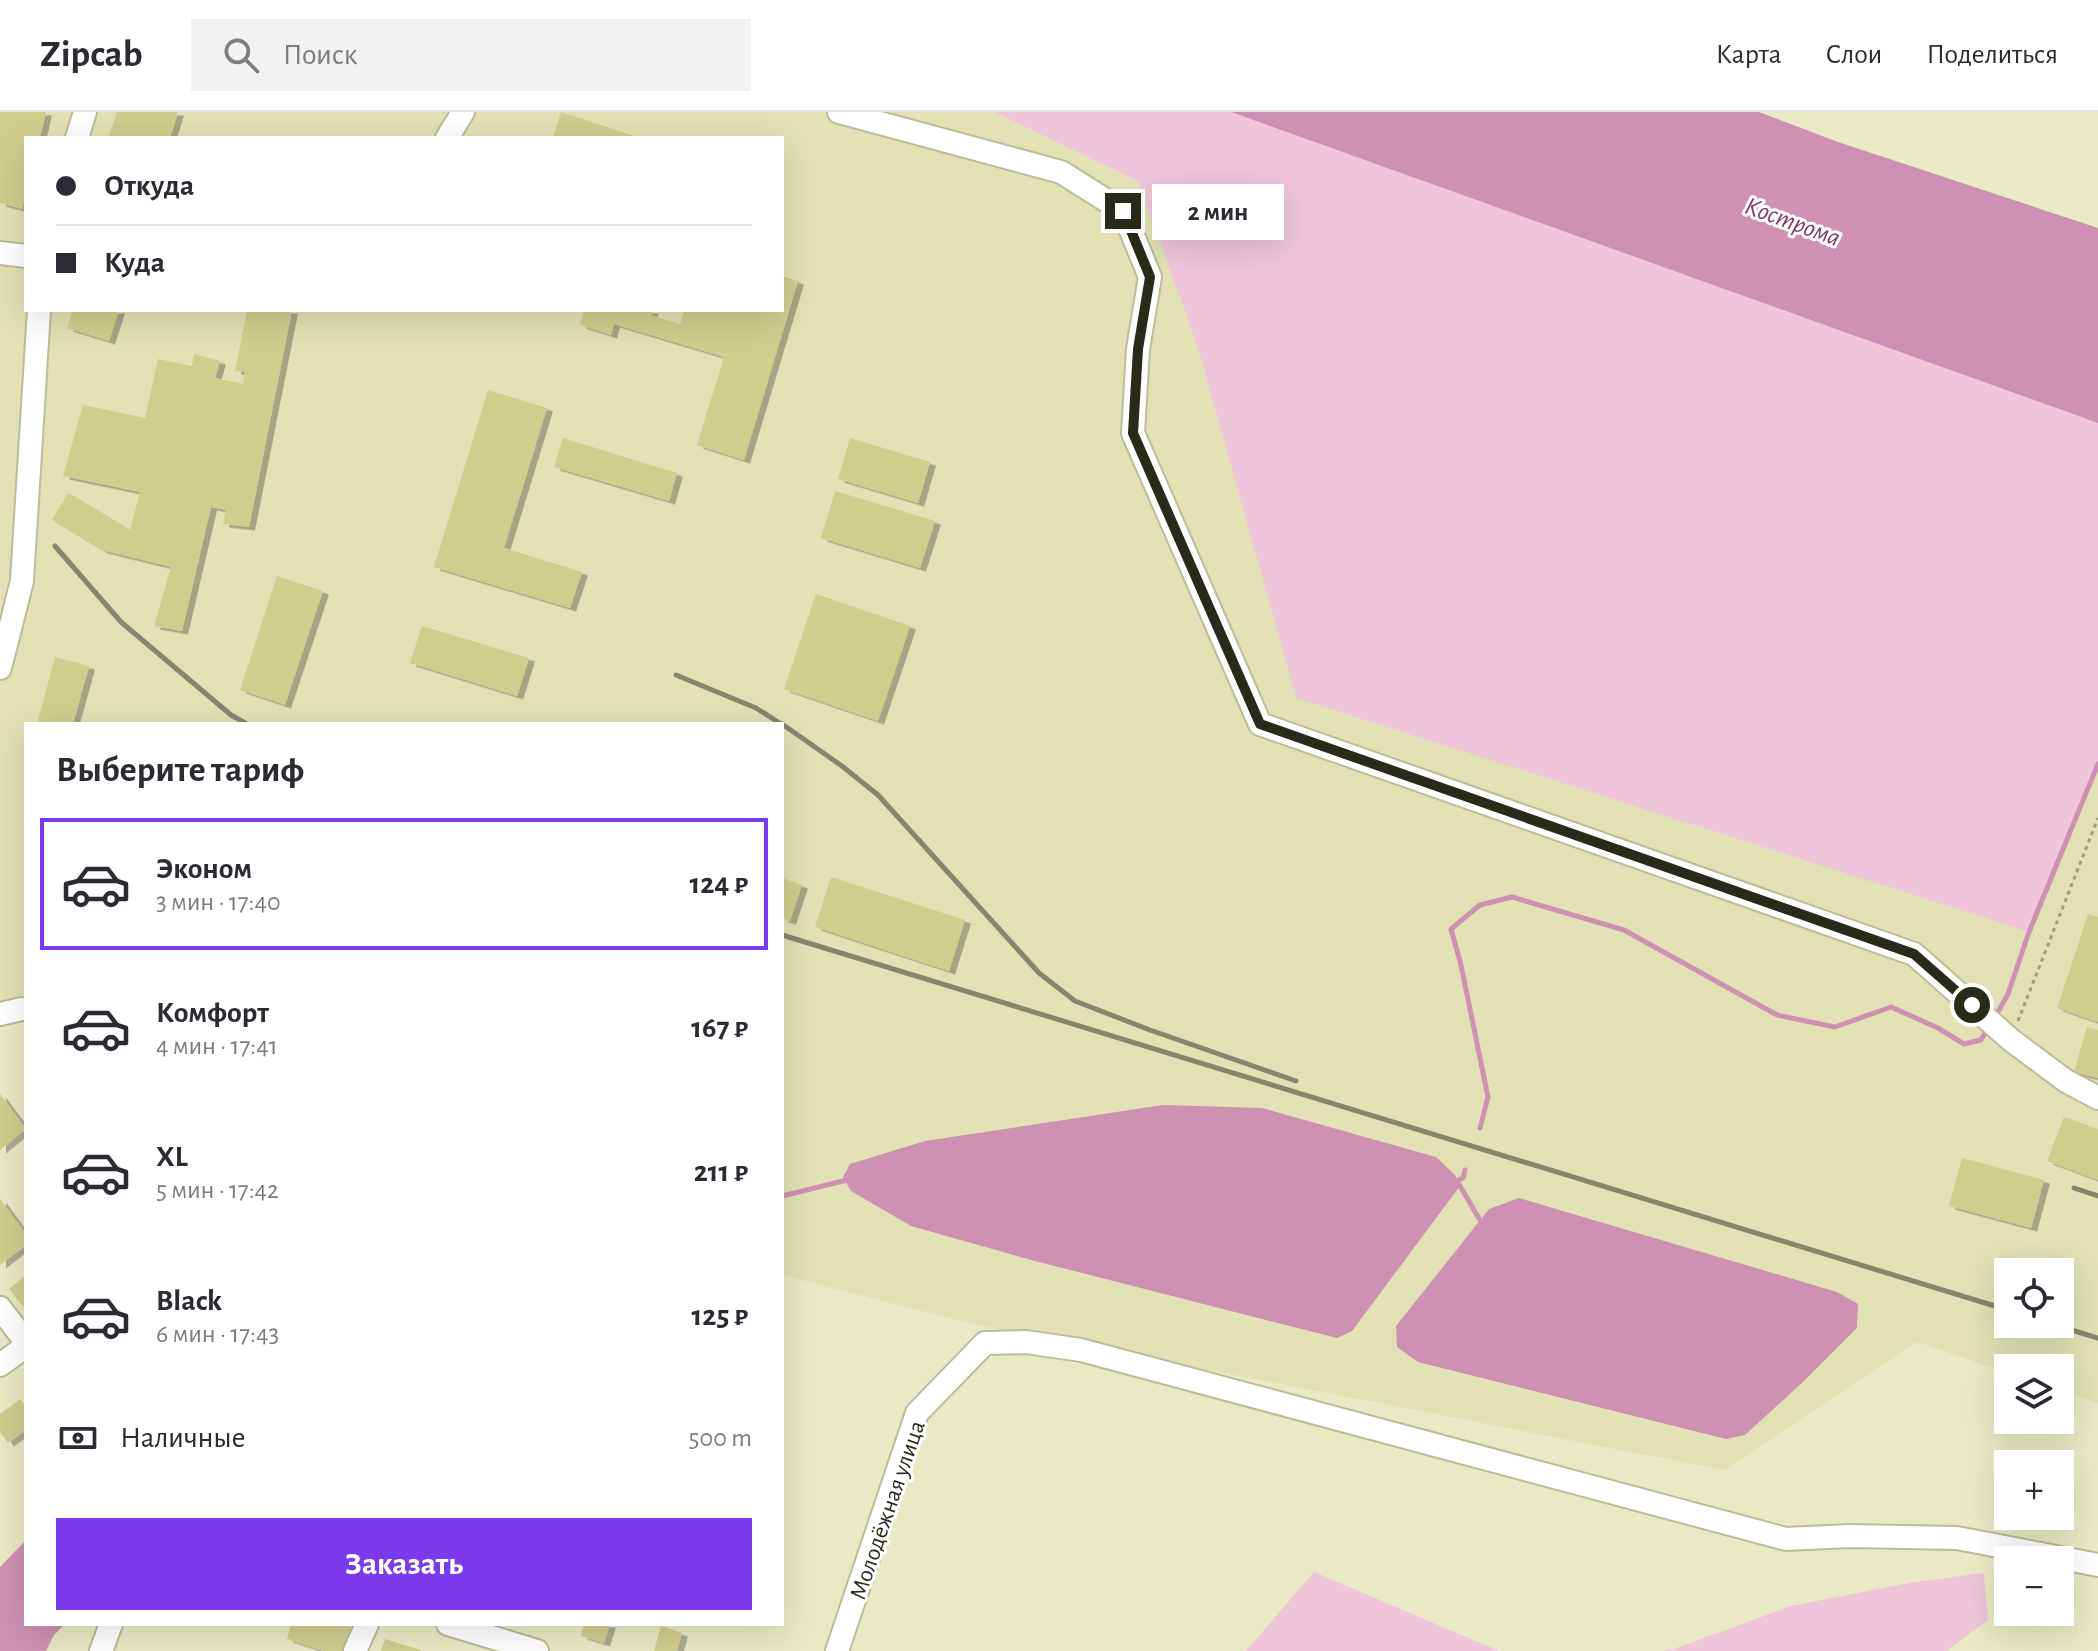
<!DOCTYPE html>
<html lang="ru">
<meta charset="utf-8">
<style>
body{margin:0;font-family:"Alegreya Sans",sans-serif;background:#f2f2f3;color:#2b2b33;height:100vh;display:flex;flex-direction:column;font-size:30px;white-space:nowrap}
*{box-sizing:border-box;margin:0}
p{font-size:26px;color:#7c7c81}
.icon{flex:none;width:44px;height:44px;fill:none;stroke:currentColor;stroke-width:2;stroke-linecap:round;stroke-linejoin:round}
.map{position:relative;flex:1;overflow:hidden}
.side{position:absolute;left:24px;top:610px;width:760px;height:904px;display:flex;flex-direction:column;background:#fff;border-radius:0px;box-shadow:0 8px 32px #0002}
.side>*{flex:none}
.hud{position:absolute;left:24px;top:24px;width:760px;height:176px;border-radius:0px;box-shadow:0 8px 32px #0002;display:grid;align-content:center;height:176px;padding:0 32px;background:#fff}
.controls{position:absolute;left:1994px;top:1146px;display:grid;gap:16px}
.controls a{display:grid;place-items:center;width:80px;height:80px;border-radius:0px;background:#fff;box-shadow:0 8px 32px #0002;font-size:40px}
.end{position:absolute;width:36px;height:36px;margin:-18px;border:10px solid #2a2a1c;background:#fff;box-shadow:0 0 0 4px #fff}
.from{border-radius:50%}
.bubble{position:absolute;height:56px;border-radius:0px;background:#fff;box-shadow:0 8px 32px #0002;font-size:26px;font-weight:700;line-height:56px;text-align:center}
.hud b{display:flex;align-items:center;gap:28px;height:76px;font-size:30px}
.hud b+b{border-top:2px solid #e1e1e2}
.hud i{width:20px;height:20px;background:#2b2b33}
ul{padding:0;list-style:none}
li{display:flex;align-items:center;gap:24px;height:132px;margin:0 16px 12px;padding:0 16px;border:4px solid transparent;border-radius:0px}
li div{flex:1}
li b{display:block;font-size:30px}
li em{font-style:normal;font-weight:700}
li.selected{border-color:#7c3aed}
li>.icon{width:72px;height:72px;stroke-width:1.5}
h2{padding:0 32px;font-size:36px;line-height:96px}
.pay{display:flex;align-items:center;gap:20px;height:88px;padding:0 32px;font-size:30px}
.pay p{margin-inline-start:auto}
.primary-button{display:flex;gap:16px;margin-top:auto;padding:16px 32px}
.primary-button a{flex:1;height:92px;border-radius:0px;background:#7c3aed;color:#fff;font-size:32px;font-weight:700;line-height:92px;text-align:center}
header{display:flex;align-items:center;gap:48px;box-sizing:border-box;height:112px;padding:0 40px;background:#fff;border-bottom:2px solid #e1e1e2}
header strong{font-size:38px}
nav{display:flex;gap:44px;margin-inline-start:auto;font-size:28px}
.search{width:560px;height:72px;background:#f2f2f3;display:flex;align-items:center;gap:20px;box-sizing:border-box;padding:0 28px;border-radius:0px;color:#7c7c81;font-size:30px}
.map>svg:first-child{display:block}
</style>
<header>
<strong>Zipcab</strong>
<div class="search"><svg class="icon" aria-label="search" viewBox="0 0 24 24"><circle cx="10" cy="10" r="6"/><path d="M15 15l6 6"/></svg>Поиск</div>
<nav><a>Карта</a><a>Слои</a><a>Поделиться</a></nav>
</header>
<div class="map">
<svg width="2098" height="1539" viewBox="0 0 2098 1539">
<defs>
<filter id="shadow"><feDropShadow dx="6" dy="3.5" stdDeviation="0" flood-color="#0004"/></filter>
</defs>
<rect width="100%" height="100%" fill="#e9e9c5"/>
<path fill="#e1e1b5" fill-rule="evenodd" d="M 0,0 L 994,0 L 1138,69 L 1198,236 L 2028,820 L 2098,652 L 2098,1291 L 2060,1278 L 2060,1256 L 2008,1256 L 2008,1261 L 1917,1230 L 1724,1358 L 977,1213 L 782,1163 L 782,612 L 26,612 L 26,902 L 0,908 ZM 26,26 L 782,26 L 782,198 L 26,198 ZM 2008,1160 L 2060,1160 L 2060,1212 L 2008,1212 Z"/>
<path fill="#eec5d9" d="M 994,0 L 1231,0 L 2098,311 L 2098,652 L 2029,820 L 1296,586 L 1198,236 L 1138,69 Z
M 1314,1460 L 1499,1539 L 1246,1539 Z
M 1984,1461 L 1988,1508 L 1946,1539 L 1663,1539 L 1674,1537 L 1791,1494 L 1914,1470 Z"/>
<path fill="#ce91b1" d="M 1231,0 L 1759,0 L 1838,30 L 2098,116 L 2098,311 Z
M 1163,993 L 1262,996 L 1436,1045 L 1455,1063 L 1460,1074 L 1352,1219 L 1337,1226 L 1031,1148 L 911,1114 L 851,1079 L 843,1065 L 850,1052 L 925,1029 Z
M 1519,1086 L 1837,1180 L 1858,1192 L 1857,1216 L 1804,1269 L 1745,1323 L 1726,1327 L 1418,1250 L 1397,1235 L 1396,1214 L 1489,1097 Z
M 26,1428 L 26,1512 L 65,1512 L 54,1523 L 46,1539 L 0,1539 L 0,1455 Z"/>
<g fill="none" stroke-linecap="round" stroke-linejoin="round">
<path stroke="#ce91b1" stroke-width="5" d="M 1999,898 L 2008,882 L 2029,820 L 2098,652
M 1480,1016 L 1488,985 L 1461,853 L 1451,817 L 1480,793 L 1512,785 L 1624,818 L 1777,903 L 1835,915 L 1891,895 L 1938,916 L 1964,932 L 1981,928 L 1984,923
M 1457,1069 L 1480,1108
M 1452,1071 L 1463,1066 L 1465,1058
M 782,1084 L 851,1067"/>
</g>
<path fill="#cfce8d" filter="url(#shadow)" d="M 0,0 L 46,0 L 40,26 L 26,26 L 26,82 L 22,97 L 0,91 Z
M 117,0 L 178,0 L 170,26 L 108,26 Z
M 561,0 L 637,25 L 637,26 L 553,26 Z
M 782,164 L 798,169 L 744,348 L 697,333 L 724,245 L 614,212 L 611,223 L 580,213 L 584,198 L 653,198 L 651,203 L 680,212 L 684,198 L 782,198 Z
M 73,198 L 119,198 L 109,229 L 67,216 Z
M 247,198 L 292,198 L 249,415 L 223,412 L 226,398 L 211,395 L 182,519 L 154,514 L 171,455 L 102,438 L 52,408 L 68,381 L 130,418 L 140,380 L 63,364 L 83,293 L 145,306 L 158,247 L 192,254 L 194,242 L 220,249 L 215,266 L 243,272 L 245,260 L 235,259 Z
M 488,278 L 547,296 L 504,436 L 582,460 L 570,496 L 434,455 Z
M 563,326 L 677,361 L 669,389 L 554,355 Z
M 850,326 L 930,350 L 918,391 L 838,367 Z
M 835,379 L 935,409 L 920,456 L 821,426 Z
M 277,464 L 323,479 L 285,593 L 240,578 Z
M 816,482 L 910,514 L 878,609 L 784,577 Z
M 422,514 L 529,546 L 517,584 L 410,551 Z
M 55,545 L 89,554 L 73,612 L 37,612 Z
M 831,765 L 965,808 L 949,859 L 815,815 Z
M 782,766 L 802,773 L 790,809 L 782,807 Z
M 2088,802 L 2098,805 L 2098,910 L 2057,896 Z
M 2087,915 L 2098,918 L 2098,966 L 2074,960 Z
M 0,982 L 26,1017 L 0,1038 Z
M 2064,1005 L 2098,1017 L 2098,1068 L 2047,1049 Z
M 1962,1046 L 2044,1068 L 2031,1116 L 1949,1094 Z
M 0,1087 L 26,1122 L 26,1133 L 0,1153 Z
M 26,1163 L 26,1198 L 9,1177 Z
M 20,1287 L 26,1295 L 26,1318 L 8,1331 L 0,1320 L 0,1302 Z
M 291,1512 L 346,1512 L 351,1514 L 343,1539 L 324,1539 L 287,1527 Z
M 584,1512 L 610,1512 L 604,1531 L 581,1524 Z
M 661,1514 L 682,1521 L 677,1539 L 654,1539 Z
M 385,1527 L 421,1538 L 421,1539 L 381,1539 Z"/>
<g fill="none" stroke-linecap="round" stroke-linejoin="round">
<g stroke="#bcbc99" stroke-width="26">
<path id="minor" d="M 839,0 L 1061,60 L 1123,99 L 1150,165 L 1138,237 L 1133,321 L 1260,612 L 1914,842 L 2011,928 L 2066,969 L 2098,986
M 77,26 L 85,0
M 447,26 L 463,0
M 0,141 L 26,144
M 0,556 L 22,469 L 39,198
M 0,902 L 22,897
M 0,1196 L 26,1230
M 0,1253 L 26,1234
M 448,1512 L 537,1539
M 101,1539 L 111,1512
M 355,1539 L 367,1512
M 837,1539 L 917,1301 L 985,1231 L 1026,1230 L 1081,1238 L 1786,1427 L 1850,1424 L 1957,1426 L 2098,1453"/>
</g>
<path stroke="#9e9e82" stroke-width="3" stroke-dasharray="4 4" stroke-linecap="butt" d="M 2018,909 L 2098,706"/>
<use href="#minor" stroke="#fff" stroke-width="22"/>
<path stroke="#86866e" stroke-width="5" d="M 55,434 L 121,510 L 231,603 L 247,612
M 676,563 L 756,596 L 781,612
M 782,612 L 842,654 L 878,683 L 1039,861 L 1075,889 L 1150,918 L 1296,969
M 782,823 L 2008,1198
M 2074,1076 L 2098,1084
M 2052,1212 L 2098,1226"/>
</g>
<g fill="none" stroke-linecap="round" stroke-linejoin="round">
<path stroke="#2a2a1c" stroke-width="10" d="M 1123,99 L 1150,165 L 1138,237 L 1133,321 L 1260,612 L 1914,842 L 1972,893"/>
</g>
<g text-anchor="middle" stroke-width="6" stroke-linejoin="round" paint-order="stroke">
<g font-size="24" fill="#2a2a1c" stroke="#fff">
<text transform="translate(887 1398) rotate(-71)" y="8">Молодёжная улица</text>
</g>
<g font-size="26" font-style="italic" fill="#833963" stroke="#fff">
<text transform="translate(1793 109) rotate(20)" y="9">Кострома</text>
</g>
</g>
</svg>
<div class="controls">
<a><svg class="icon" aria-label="locate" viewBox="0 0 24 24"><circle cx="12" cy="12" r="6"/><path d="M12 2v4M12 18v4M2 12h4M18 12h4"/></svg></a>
<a><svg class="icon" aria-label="layers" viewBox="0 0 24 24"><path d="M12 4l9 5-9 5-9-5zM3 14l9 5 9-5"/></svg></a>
<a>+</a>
<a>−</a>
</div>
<i class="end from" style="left:1972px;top:893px"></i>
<i class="end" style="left:1123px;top:99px"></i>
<div class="bubble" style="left:1152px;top:72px;width:132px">2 мин</div>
<div class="hud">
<b><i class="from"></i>Откуда</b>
<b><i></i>Куда</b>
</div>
<section class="side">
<h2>Выберите тариф</h2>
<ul>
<li class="selected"><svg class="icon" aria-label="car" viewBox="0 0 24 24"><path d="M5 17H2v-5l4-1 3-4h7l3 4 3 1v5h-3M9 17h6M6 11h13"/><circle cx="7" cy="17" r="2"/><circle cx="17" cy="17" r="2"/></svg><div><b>Эконом</b><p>3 мин · 17:40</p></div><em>124 ₽</em></li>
<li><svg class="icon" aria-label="car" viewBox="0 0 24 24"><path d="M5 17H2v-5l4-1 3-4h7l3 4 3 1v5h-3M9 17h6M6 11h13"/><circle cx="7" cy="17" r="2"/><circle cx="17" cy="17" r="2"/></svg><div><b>Комфорт</b><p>4 мин · 17:41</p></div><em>167 ₽</em></li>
<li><svg class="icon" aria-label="car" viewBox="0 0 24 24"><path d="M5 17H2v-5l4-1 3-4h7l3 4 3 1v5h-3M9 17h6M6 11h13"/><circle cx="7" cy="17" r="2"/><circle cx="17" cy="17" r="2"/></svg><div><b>XL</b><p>5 мин · 17:42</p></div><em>211 ₽</em></li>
<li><svg class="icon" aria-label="car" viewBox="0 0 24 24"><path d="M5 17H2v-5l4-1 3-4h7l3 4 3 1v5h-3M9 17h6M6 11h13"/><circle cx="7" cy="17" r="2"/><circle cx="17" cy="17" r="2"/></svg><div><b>Black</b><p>6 мин · 17:43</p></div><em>125 ₽</em></li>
</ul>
<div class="pay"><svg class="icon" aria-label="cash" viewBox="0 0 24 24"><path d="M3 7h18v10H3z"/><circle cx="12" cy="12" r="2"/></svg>Наличные<p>500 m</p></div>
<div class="primary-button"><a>Заказать</a></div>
</section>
</div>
